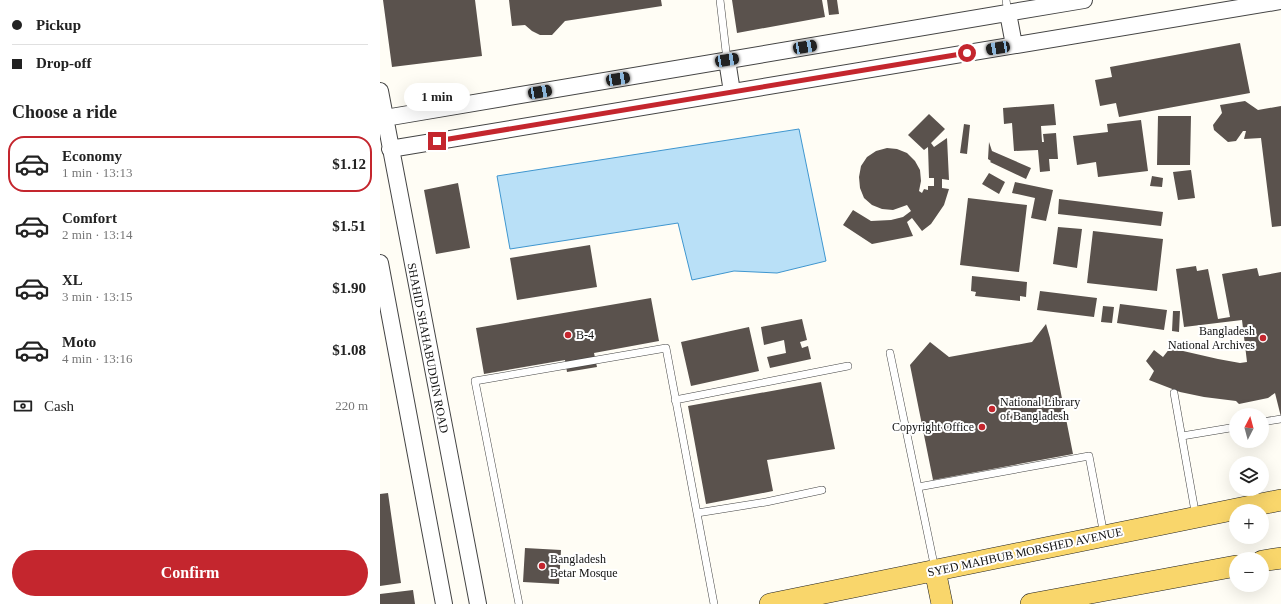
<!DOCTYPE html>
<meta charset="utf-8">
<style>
body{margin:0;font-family:"Times New Roman",serif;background:#f2f2f2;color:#222;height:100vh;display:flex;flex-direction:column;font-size:15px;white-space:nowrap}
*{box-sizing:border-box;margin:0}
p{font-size:13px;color:#767676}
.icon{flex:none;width:22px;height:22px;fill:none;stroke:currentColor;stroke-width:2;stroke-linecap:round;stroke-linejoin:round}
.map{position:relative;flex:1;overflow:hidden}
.drawer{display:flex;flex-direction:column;background:#fff;width:380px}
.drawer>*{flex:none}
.guide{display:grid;align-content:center;height:88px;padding:0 12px;background:#fff}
.needle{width:26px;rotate:6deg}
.controls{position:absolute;left:849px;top:408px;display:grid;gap:8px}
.controls a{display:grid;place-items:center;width:40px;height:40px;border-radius:50%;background:#fff;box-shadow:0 4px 16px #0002;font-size:20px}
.end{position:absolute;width:18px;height:18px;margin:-9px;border:5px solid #c4262e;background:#fff;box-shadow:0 0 0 2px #fff}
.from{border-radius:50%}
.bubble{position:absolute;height:28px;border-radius:14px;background:#fff;box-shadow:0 4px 16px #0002;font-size:13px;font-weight:700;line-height:28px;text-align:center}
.car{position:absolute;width:12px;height:24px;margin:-12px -6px;border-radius:5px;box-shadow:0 0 3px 1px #0007;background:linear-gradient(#222 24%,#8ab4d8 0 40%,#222 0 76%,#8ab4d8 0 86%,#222 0)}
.guide b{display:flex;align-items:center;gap:14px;height:38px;font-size:15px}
.guide b+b{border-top:1px solid #e0e0e0}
.guide i{width:10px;height:10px;background:#222}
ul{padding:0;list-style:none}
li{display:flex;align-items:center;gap:12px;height:56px;margin:0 8px 6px;padding:0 4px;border:2px solid transparent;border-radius:16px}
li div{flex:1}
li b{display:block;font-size:15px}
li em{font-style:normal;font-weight:700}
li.active{border-color:#c4262e}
li>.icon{width:36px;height:36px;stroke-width:1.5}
h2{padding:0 12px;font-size:18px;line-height:48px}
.pay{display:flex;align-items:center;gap:10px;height:44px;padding:0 12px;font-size:15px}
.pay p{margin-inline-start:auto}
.button{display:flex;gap:8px;margin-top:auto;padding:8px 12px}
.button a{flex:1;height:46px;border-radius:24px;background:#c4262e;color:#fff;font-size:16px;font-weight:700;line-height:46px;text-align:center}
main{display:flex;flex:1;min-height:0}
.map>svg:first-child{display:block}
</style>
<main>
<section class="drawer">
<div class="guide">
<b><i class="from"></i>Pickup</b>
<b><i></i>Drop-off</b>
</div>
<h2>Choose a ride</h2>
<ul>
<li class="active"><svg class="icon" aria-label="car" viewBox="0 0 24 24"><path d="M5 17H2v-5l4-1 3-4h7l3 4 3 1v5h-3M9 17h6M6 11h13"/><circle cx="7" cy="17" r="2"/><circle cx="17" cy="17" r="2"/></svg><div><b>Economy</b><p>1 min · 13:13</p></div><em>$1.12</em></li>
<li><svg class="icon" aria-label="car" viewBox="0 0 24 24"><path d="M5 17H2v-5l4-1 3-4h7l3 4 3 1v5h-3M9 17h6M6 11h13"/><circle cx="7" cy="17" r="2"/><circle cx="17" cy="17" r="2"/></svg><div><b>Comfort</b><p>2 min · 13:14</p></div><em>$1.51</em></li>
<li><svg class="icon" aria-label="car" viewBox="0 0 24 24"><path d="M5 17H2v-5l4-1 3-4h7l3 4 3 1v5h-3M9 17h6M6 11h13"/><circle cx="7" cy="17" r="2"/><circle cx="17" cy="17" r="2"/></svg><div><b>XL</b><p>3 min · 13:15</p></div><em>$1.90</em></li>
<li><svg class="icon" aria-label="car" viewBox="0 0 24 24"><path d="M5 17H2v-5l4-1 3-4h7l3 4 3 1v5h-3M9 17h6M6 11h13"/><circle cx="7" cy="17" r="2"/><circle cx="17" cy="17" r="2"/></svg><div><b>Moto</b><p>4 min · 13:16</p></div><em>$1.08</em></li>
</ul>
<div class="pay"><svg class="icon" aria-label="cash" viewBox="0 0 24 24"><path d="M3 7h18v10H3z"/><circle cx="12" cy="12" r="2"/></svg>Cash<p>220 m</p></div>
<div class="button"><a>Confirm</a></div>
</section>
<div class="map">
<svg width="901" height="604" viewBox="0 0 901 604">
<rect width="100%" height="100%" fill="#fffdf5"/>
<path fill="#b9e0f7" stroke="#3f96cf" d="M 419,129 L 446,261 L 397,273 L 354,271 L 312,280 L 298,223 L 130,249 L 117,176 Z"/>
<path fill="#5a524d" d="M 3,0 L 95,0 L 102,56 L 12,67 Z
M 129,0 L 281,0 L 282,6 L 185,21 L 172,35 L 160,35 L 152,31 L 145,25 L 132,26 Z
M 352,0 L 442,0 L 445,17 L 357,33 Z
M 447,0 L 457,0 L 459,14 L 449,15 Z
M 860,43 L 870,93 L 739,117 L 736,103 L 720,106 L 715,80 L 732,77 L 730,67 Z
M 865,101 L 878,110 L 901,106 L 901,226 L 892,227 L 881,138 L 864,139 L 866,131 L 863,131 L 856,141 L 848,142 L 834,130 L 833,125 L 842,113 L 840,105 Z
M 674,104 L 676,125 L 661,126 L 662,142 L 664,142 L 663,134 L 676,133 L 678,159 L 669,159 L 670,171 L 660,172 L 658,150 L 634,151 L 632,123 L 624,124 L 623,108 Z
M 549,114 L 565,129 L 551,143 L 554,147 L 567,138 L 569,180 L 562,179 L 562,188 L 569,189 L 564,205 L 551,224 L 542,231 L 532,218 L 527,222 L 533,236 L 492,244 L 463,225 L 473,210 L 491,221 L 511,220 L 523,217 L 531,211 L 527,205 L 513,210 L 502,209 L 492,205 L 484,198 L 480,188 L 479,177 L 481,166 L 487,157 L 496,151 L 507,148 L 517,149 L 527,153 L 535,161 L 540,170 L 541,181 L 539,191 L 542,193 L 544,189 L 548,190 L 548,186 L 554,186 L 554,178 L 549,178 L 548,147 L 544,150 L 528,135 Z
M 778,116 L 811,116 L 810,165 L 777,165 Z
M 761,120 L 768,171 L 718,177 L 716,162 L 697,165 L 693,136 L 728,132 L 727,124 Z
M 584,124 L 590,125 L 587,154 L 580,153 Z
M 609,142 L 612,151 L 651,168 L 646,179 L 610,162 L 611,161 L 608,159 Z
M 811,170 L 815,198 L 798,200 L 793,172 Z
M 609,173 L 625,182 L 619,194 L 602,184 Z
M 772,176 L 783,178 L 782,187 L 770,186 Z
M 635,182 L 673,190 L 666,221 L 651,218 L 655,198 L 632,193 Z
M 78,183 L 90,248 L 56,254 L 44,190 Z
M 588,198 L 647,205 L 639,272 L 580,265 Z
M 679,199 L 783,212 L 781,226 L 678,214 Z
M 678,227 L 702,229 L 697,268 L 673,264 Z
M 713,231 L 783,239 L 777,291 L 707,283 Z
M 210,245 L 217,287 L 137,300 L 130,258 Z
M 816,266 L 817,271 L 828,269 L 838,319 L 850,317 L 842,274 L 877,268 L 879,276 L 901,272 L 901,417 L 895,393 L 888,398 L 859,404 L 856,401 L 824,397 L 800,392 L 769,380 L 774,371 L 766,361 L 774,350 L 783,357 L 790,348 L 838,359 L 860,363 L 867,362 L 862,320 L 804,327 L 796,269 Z
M 592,276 L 647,282 L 646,297 L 640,296 L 640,301 L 595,296 L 596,292 L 591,291 Z
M 660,291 L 717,298 L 714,317 L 657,310 Z
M 271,298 L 279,341 L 214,353 L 217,367 L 187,372 L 185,360 L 104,374 L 96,328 Z
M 740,304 L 787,310 L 784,330 L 737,323 Z
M 723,306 L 734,307 L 732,323 L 721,322 Z
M 793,311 L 800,311 L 799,332 L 792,331 Z
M 422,319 L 427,340 L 420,342 L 422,348 L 428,346 L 431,359 L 390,368 L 387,357 L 406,353 L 404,340 L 384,345 L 381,327 Z
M 666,324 L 670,338 L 693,454 L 553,480 L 530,365 L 550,342 L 569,357 L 652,342 Z
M 369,327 L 379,371 L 311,386 L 301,342 Z
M 441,382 L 455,449 L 387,460 L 393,491 L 326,504 L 308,406 Z
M 8,493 L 21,583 L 0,586 L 0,494 Z
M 145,548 L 181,550 L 179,584 L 143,582 Z
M 33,590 L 35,604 L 0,604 L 0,594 Z"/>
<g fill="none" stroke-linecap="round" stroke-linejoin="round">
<g stroke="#444" stroke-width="8">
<path id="service" d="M 340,0 L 347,60
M 626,0 L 628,13
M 510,353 L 555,569
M 794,393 L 816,517
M 295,400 L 468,366
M 882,422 L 901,419
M 802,436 L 856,427
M 538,487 L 709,456 L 724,535
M 317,513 L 386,502 L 442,490
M 139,604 L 95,381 L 286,348 L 334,604"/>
</g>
<g stroke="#444" stroke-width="18">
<path id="tertiary" d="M 628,13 L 634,45
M 347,60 L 352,92
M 0,91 L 98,604
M 5,118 L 704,0
M 10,149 L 901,1
M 0,263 L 64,604"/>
</g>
<g stroke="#222" stroke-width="22">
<path id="primary" d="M 882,561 L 901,558
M 555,570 L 562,604
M 390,604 L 901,500
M 651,604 L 856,566"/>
</g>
<use href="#service" stroke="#fff" stroke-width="7"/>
<use href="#tertiary" stroke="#fff" stroke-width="16"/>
<use href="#primary" stroke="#f9d66b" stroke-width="21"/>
</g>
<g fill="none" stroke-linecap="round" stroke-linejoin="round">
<path stroke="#c4262e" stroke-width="5" d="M 57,141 L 587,53"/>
</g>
<g fill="#c4262e" stroke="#fff" stroke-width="1.5">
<circle cx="188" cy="335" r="4"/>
<circle cx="883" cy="338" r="4"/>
<circle cx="612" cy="409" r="4"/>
<circle cx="602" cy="427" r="4"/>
<circle cx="162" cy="566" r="4"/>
</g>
<g text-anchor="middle" stroke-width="4" stroke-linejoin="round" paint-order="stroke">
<g font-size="12" fill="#111" stroke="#fff" text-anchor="start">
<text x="875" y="335" text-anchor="end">Bangladesh<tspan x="875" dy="14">National Archives</tspan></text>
<text x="196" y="339">B-4</text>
<text x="620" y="406">National Library<tspan x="620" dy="14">of Bangladesh</tspan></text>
<text x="594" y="431" text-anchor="end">Copyright Office</text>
<text x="170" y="563">Bangladesh<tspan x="170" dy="14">Betar Mosque</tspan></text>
</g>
<g font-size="12" fill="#111" stroke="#fff">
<text transform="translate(48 348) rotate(79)" y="4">SHAHID SHAHABUDDIN ROAD</text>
<text transform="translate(645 552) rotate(-12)" y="4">SYED MAHBUB MORSHED AVENUE</text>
</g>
</g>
</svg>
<div class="controls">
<a><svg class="needle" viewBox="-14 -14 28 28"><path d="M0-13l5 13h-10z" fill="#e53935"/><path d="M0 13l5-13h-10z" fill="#767676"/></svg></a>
<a><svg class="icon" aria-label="layers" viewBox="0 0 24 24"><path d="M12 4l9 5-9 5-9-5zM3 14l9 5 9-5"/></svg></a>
<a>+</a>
<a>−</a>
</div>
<i class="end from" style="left:587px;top:53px"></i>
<i class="end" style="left:57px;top:141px"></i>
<div class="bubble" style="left:24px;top:83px;width:66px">1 min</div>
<i class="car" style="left:425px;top:47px;rotate:80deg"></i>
<i class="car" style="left:618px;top:48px;rotate:261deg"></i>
<i class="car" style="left:347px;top:60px;rotate:81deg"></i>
<i class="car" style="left:238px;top:79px;rotate:81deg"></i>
<i class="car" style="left:160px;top:92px;rotate:80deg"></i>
</div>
</main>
